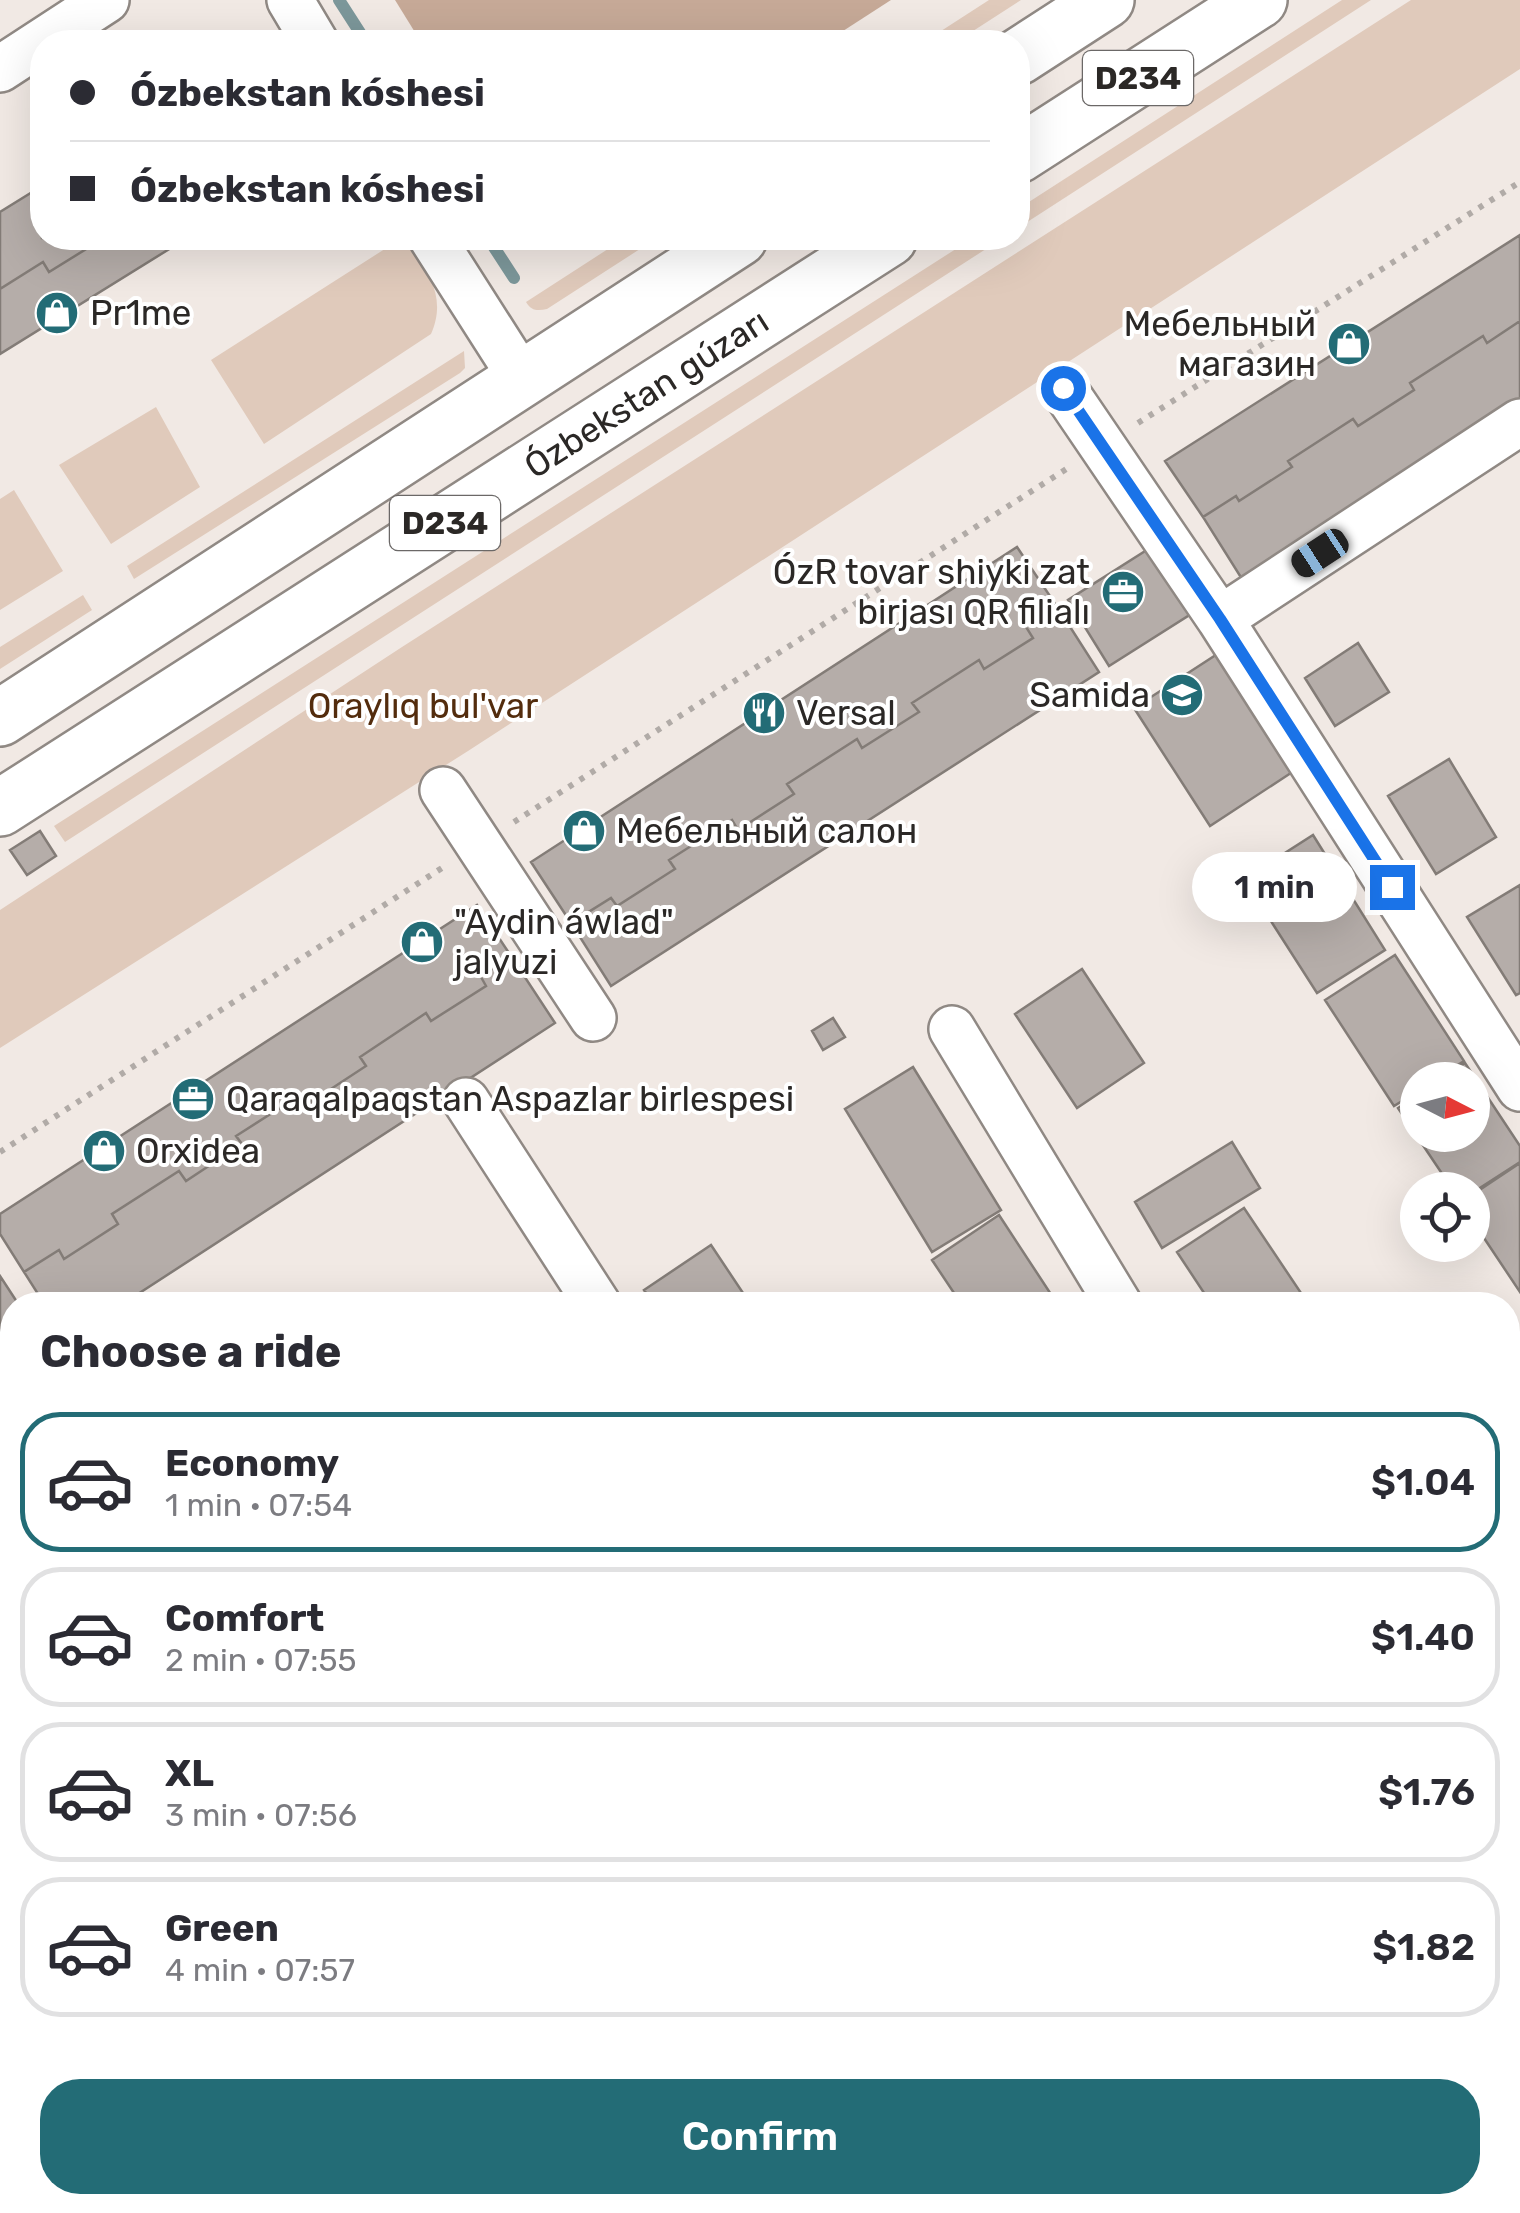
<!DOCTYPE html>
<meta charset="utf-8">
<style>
body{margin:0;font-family:Rubik,sans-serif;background:#f2f2f3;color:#2b2b33;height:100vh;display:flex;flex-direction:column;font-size:38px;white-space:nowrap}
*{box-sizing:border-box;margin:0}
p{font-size:32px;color:#7c7c81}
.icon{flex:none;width:55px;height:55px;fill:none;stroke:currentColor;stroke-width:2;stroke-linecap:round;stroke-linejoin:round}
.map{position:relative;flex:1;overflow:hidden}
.side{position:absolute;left:0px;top:1292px;width:1520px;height:922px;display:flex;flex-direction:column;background:#fff;border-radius:40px 40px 0 0;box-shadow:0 10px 40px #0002}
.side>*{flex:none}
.guide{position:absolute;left:30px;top:30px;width:1000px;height:220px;border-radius:40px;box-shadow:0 10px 40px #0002;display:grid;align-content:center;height:220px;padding:0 40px;background:#fff}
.needle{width:65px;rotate:96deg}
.buttons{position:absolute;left:1400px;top:1062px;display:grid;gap:20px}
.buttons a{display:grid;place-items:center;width:90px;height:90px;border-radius:50%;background:#fff;box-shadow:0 10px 40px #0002;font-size:50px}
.end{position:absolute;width:45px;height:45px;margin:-22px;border:12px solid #1a73e8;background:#fff;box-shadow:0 0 0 5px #fff}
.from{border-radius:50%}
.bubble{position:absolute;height:70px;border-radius:35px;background:#fff;box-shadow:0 10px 40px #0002;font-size:32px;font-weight:600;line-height:70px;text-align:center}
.car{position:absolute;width:30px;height:60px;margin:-30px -15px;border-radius:12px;box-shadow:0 0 8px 2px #0007;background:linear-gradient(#222 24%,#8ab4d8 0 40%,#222 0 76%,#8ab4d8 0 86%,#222 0)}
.guide b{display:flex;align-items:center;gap:35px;height:95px;font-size:38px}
.guide b+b{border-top:2px solid #e1e1e2}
.guide i{width:25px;height:25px;background:#2b2b33}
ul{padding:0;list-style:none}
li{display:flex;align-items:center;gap:30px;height:140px;margin:0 20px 15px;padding:0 20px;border:5px solid #e1e1e2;border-radius:40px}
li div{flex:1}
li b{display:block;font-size:38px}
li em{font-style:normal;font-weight:600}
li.selected{border-color:#236c76}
li>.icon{width:90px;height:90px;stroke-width:1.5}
h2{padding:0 40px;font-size:45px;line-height:120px}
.action{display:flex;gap:20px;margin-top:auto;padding:20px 40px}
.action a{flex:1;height:115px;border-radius:40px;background:#236c76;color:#fff;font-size:40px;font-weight:600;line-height:115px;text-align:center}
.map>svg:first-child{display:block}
</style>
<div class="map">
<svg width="1520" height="2213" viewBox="0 0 1520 2213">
<rect width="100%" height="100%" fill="#f1e9e4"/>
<path fill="#e0cabb" d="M 989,0 L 1021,0 L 956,42 L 924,42 Z
M 1342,0 L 1371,0 L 1018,228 L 1018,209 Z
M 1411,0 L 1520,0 L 1520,69 L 468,751 L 0,1048 L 0,910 L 402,647 Z
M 402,238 L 406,238 C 426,270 448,295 431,334 L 264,444 L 211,360 Z
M 625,238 L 657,238 L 547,309 C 538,311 531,311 526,302 Z
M 973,238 L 1003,238 L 65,842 L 54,826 Z
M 464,351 L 465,368 L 460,373 L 134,579 L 127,566 Z
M 156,407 L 200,487 L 111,544 L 59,465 Z
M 14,490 L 63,571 L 0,610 L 0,499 Z
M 83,595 L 92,610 L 0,669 L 0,647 Z"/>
<path fill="#c6a997" d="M 395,0 L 891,0 L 826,42 L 421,42 Z"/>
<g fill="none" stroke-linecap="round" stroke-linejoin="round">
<path stroke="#7c979a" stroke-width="12" d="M 339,0 L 366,42
M 488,238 L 514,278"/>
</g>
<path fill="#b5ada9" stroke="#837c77" stroke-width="2.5" d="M 42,186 L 42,238 L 104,238 L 49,272 L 43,262 L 0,289 L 0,212 Z
M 1520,235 L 1520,321 L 1487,343 L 1483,336 L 1410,383 L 1414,390 L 1358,426 L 1353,419 L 1288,461 L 1292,467 L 1239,501 L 1236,496 L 1203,517 L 1165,461 Z
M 104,238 L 187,238 L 0,354 L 0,289 L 43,262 L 49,272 Z
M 1520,321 L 1520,400 L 1242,579 L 1203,517 L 1236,496 L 1239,501 L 1292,467 L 1288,461 L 1353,419 L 1358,426 L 1414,390 L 1410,383 L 1483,336 L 1487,343 Z
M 1017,547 L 1058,608 L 1026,627 L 1033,638 L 984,669 L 979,660 L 912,703 L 919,712 L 862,748 L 857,739 L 787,784 L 794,794 L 738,830 L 732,820 L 669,860 L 675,869 L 617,906 L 611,898 L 571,923 L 531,862 Z
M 1150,548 L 1191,614 L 1109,666 L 1068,600 Z
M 1058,608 L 1099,672 L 611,986 L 571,923 L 611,898 L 617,906 L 675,869 L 669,860 L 732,820 L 738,830 L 794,794 L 787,784 L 857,739 L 862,748 L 919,712 L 912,703 L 979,660 L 984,669 L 1033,638 L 1026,627 Z
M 1358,643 L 1389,692 L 1335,726 L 1305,678 Z
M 1222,651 L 1297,769 L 1210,826 L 1134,708 Z
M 1449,759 L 1496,837 L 1436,874 L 1388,796 Z
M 40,831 L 56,856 L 27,875 L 10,850 Z
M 1313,835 L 1385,950 L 1317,993 L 1244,879 Z
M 1520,885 L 1520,993 L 1516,995 L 1467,917 Z
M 477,905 L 511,956 L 481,977 L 486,986 L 431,1021 L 426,1013 L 360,1057 L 366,1066 L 311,1102 L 305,1092 L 236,1136 L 242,1144 L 186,1181 L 179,1171 L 112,1214 L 118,1224 L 64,1259 L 59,1250 L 24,1272 L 0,1234 L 0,1214 Z
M 1395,955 L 1464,1061 L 1434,1080 L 1418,1080 L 1418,1091 L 1394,1106 L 1325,1000 Z
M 511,956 L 555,1023 L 121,1305 L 45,1305 L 24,1272 L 59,1250 L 64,1259 L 118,1224 L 112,1214 L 179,1171 L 186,1181 L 242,1144 L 236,1136 L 305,1092 L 311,1102 L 366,1066 L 360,1057 L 426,1013 L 431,1021 L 486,986 L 481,977 Z
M 1082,969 L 1144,1063 L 1077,1108 L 1015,1014 Z
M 833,1018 L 845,1037 L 823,1050 L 812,1031 Z
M 1465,1063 L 1520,1146 L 1520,1162 L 1472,1193 L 1472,1190 L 1453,1190 L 1398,1108 L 1418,1095 L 1418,1135 L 1472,1135 L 1472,1080 L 1440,1080 Z
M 913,1067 L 1001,1210 L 932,1252 L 845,1109 Z
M 1232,1142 L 1260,1188 L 1162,1248 L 1135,1202 Z
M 1520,1163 L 1520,1292 L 1472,1220 L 1472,1195 Z
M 1244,1208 L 1307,1302 L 1301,1305 L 1212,1305 L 1177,1252 Z
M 999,1215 L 1058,1305 L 962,1305 L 932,1260 Z
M 711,1245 L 751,1305 L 654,1305 L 644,1290 Z
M 0,1276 L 19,1305 L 12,1305 L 12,1349 L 0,1357 Z
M 1519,1658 L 1520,1718 L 1508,1721 L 1508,1665 Z
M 1508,1810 L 1515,1862 L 1508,1863 Z
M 0,2121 L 10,2135 L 0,2142 Z
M 128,2202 L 149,2202 L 134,2212 Z
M 397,2202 L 467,2202 L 474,2213 L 380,2213 Z
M 471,2202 L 567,2202 L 550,2213 L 478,2213 Z
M 1187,2202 L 1226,2202 L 1188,2208 Z
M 1387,2202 L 1471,2202 L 1388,2210 Z
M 1467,2206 L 1468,2213 L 1397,2213 Z"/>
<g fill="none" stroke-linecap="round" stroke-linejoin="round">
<g stroke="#908984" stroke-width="50">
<path id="minor" d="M 290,0 L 315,42
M 0,69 L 106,0
M 432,238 L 522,379
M 1063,388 L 1220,619 L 1520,1088
M 1220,619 L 1520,422
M 443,790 L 593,1018
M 952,1029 L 1119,1305
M 466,1101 L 598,1305
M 0,1422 L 12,1429
M 0,1629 L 12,1621
M 1508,1772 L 1520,1771
M 1285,2202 L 1286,2213
M 249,2213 L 266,2202"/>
</g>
<g stroke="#908984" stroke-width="60">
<g id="major">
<path d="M 1018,57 L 1106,0"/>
<path d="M 1018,155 L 1259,0"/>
<path d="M 0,718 L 739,238"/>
<path id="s1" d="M 0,808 L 889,238"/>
</g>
</g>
<path stroke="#b1aba7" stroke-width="6" stroke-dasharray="5 8" stroke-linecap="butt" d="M 1138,423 L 1520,182
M 514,822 L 1068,468
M 0,1152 L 445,866"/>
<use href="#minor" stroke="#fff" stroke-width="45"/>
<use href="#major" stroke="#fff" stroke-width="55"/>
</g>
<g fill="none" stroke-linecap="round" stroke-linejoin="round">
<path stroke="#1a73e8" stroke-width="12" d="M 1063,388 L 1220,619 L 1392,887"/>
</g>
<defs>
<g id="shop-disc" transform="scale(2.25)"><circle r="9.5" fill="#236c76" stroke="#fff"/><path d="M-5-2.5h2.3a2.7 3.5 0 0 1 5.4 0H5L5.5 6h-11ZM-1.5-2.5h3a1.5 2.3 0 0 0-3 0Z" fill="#fff"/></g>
<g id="office-disc" transform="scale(2.25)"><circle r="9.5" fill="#236c76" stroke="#fff"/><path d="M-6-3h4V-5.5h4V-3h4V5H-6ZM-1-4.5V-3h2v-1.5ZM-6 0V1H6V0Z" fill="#fff"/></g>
<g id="school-disc" transform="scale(2.25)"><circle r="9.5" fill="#236c76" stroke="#fff"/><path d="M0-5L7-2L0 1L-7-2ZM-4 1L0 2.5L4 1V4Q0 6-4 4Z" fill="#fff"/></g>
<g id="restaurant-disc" transform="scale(2.25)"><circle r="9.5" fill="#236c76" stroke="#fff"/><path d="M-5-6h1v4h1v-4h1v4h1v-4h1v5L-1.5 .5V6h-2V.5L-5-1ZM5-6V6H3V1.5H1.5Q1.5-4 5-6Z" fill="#fff"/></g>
</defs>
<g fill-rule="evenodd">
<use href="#shop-disc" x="57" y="313"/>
<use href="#shop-disc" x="1349" y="344"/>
<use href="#office-disc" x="1123" y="592"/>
<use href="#school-disc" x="1182" y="695"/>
<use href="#restaurant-disc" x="764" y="713"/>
<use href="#shop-disc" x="584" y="831"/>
<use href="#shop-disc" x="422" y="942"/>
<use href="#office-disc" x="193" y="1099"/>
<use href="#shop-disc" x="104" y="1151"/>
</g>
<g text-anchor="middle" stroke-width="8" stroke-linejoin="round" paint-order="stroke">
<g fill="#fff" stroke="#6b6867" stroke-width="2.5">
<rect x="1083" y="51" width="110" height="54" rx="8"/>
<rect x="390" y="496" width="110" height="54" rx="8"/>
</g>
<g font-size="32" font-weight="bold" fill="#2b2826">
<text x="1138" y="89">D234</text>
<text x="445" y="534">D234</text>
</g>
<g font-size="35" fill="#2b2826" stroke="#fff" text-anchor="start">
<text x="90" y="325">Pr1me</text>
<text x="1316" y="336" text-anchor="end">Мебельный<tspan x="1316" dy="40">магазин</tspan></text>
<text x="1090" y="584" text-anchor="end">ÓzR tovar shiyki zat<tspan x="1090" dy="40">birjası QR filialı</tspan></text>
<text x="1150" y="707" text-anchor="end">Samida</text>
<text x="796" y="725">Versal</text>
<text x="616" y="843">Мебельный салон</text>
<text x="454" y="934">"Aydin áwlad"<tspan x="454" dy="40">jalyuzi</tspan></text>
<text x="226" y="1111">Qaraqalpaqstan Aspazlar birlespesi</text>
<text x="136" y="1163">Orxidea</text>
</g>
<g font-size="35" fill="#2b2826" stroke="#fff">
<text dy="12" stroke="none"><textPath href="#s1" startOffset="768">Ózbekstan gúzarı</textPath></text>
</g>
<g font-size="35" fill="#532c0d" stroke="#fff">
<text x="423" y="718">Oraylıq bul'var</text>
</g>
</g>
</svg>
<div class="buttons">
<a><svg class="needle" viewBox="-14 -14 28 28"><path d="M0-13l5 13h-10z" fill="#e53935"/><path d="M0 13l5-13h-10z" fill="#7c7c81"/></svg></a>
<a><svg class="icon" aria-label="locate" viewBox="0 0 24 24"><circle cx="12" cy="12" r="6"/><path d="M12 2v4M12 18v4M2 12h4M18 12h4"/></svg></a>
</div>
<i class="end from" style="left:1063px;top:388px"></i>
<i class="end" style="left:1392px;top:887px"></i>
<div class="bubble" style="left:1192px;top:852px;width:165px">1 min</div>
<i class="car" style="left:1320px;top:553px;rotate:237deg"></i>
<div class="guide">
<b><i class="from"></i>Ózbekstan kóshesi</b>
<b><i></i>Ózbekstan kóshesi</b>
</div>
<section class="side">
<h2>Choose a ride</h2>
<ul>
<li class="selected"><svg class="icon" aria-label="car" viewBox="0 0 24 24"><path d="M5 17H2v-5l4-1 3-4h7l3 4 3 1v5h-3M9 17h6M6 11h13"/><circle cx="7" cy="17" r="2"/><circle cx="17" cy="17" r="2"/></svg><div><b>Economy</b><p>1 min · 07:54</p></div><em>$1.04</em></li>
<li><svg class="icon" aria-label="car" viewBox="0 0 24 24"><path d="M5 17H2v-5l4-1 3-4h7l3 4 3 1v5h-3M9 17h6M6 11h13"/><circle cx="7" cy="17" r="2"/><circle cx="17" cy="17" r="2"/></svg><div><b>Comfort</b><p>2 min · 07:55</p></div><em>$1.40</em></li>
<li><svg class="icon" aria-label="car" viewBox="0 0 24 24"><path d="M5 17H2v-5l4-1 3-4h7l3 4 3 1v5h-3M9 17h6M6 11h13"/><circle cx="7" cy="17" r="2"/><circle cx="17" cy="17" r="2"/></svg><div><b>XL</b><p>3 min · 07:56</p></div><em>$1.76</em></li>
<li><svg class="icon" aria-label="car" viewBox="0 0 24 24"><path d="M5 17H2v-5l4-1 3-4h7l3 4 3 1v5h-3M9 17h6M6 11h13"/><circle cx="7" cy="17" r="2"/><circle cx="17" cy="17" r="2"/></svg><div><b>Green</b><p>4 min · 07:57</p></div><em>$1.82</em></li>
</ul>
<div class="action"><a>Confirm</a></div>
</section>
</div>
